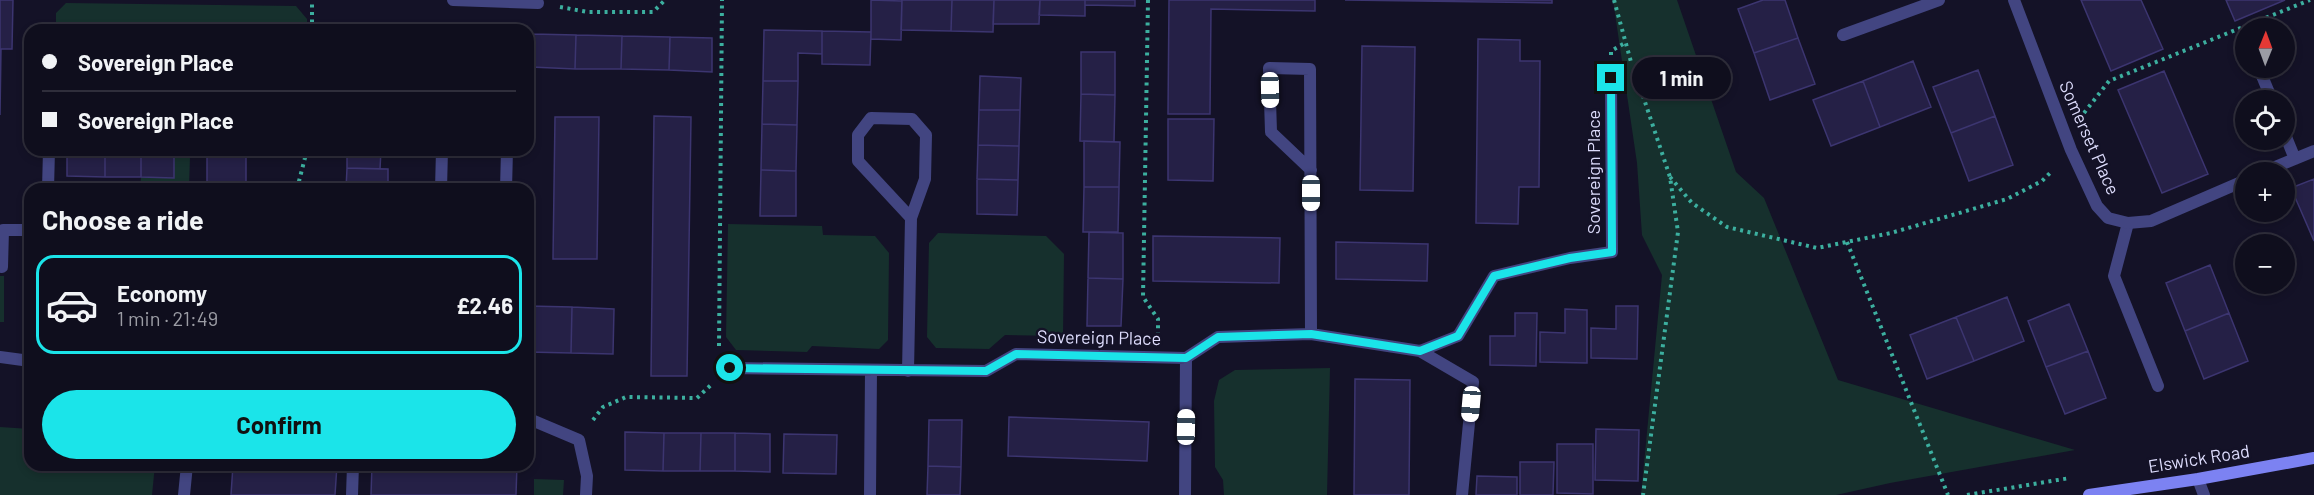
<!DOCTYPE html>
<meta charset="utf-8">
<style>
body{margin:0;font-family:Barlow,sans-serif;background:#181726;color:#f1f3f6;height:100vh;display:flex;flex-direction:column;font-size:22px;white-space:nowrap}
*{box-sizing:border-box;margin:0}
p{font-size:20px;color:#9b9ca4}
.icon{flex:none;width:33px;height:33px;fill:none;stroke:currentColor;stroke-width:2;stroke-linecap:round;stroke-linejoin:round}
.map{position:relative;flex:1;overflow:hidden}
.side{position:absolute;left:24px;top:183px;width:510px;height:288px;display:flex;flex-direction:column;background:#0f0e1d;border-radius:18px;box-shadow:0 3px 9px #0003,0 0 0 2px #2f2e3b}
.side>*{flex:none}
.top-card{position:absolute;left:24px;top:24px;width:510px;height:132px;border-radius:18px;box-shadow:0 3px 9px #0003,0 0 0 2px #2f2e3b;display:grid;align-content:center;height:132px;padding:0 18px;background:#0f0e1d}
.needle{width:39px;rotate:1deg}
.tools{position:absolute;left:2235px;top:18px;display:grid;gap:12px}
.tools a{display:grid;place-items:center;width:60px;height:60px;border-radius:50%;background:#0f0e1d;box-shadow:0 3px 9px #0003,0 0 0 2px #2f2e3b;font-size:30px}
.end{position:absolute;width:27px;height:27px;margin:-14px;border:8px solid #1be4e9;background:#111;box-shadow:0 0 0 3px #111}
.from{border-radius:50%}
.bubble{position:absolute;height:42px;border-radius:21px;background:#0f0e1d;box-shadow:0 3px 9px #0003,0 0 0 2px #2f2e3b;font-size:20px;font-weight:700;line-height:42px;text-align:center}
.car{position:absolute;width:18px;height:36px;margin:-18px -9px;border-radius:8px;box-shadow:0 0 4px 2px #0007;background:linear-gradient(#fff 24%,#345 0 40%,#fff 0 76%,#345 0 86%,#fff 0)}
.top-card b{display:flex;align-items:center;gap:21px;height:57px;font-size:22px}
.top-card b+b{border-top:2px solid #2f2e3b}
.top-card i{width:15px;height:15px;background:#f1f3f6}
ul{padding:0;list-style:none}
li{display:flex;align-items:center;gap:18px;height:99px;margin:0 12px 9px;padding:0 6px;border:3px solid transparent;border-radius:18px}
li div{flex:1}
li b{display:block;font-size:22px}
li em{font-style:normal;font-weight:700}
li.active{border-color:#1be4e9}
li>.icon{width:54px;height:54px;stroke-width:1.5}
h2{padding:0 18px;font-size:27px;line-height:72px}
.primary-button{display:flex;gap:12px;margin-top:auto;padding:12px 18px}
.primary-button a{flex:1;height:69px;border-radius:36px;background:#1be4e9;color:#111;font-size:24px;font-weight:700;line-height:69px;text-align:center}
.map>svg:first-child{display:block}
</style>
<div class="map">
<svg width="2314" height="495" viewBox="0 0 2314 495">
<rect width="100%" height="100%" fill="#141227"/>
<path fill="#16302d" d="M 1613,0 L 1677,0 L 1736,172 L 1764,198 L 1838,380 L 2075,450 L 1890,483 L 1836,495 L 1641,495 L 1662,275 L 1642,235 L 1637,163 Z
M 66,3 L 296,6 L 307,19 L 307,30 L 56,30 L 56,13 Z
M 174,150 L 207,150 L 207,157 L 190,157 L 189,187 L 207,189 L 140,189 L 141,177 L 174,178 Z
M 246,150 L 293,150 L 291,158 L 246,157 Z
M 728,224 L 822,226 L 823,235 L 875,236 L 889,253 L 888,340 L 879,349 L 812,346 L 807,352 L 736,350 L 726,337 Z
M 938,233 L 1046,236 L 1064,254 L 1063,336 L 1005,335 L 989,349 L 936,348 L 927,337 L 929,243 Z
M 0,276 L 4,276 L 4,322 L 0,322 Z
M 1330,368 L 1327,495 L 1224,495 L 1223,480 L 1215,467 L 1214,401 L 1219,380 L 1235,370 Z
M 0,427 L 30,429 L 30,465 L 155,465 L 152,495 L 0,495 Z
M 534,479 L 564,480 L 563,495 L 534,495 Z"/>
<path fill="#252046" stroke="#3c3570" stroke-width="1.5" d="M 0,0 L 13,0 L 12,49 L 0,49 Z
M 871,0 L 902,1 L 901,40 L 871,39 Z
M 902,0 L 952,0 L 951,31 L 901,30 Z
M 952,0 L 994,0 L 993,32 L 951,31 Z
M 994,0 L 1040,0 L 1039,24 L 993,24 Z
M 1040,0 L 1085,0 L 1085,16 L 1039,15 Z
M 1085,0 L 1135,0 L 1135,6 L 1085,5 Z
M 1169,0 L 1315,0 L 1315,11 L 1211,9 L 1210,114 L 1168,114 Z
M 1345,0 L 1552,0 L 1552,3 Z
M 1763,0 L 1785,0 L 1798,38 L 1754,53 L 1738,9 Z
M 2081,0 L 2141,0 L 2163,49 L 2111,71 Z
M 2226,0 L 2285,0 L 2235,21 Z
M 764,30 L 822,31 L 822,54 L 798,53 L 798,81 L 763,81 Z
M 822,31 L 871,32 L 870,65 L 822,64 Z
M 528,34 L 532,34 L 531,67 L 528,67 Z
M 532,34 L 576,35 L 575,69 L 531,67 Z
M 576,35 L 622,36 L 621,69 L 575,69 Z
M 622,36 L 670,37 L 669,70 L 621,69 Z
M 670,37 L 712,38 L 712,72 L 669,70 Z
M 1798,38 L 1815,84 L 1770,100 L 1754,53 Z
M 1478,39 L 1520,40 L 1520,61 L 1540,61 L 1539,187 L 1519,187 L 1518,224 L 1476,223 Z
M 1362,46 L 1415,47 L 1413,191 L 1360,190 Z
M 0,49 L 1,49 L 0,115 Z
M 1081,52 L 1115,52 L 1115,95 L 1081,94 Z
M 1913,61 L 1931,107 L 1880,127 L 1863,81 Z
M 1978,70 L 1995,116 L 1951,133 L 1933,87 Z
M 2164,71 L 2208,174 L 2162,193 L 2118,90 Z
M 980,76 L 1021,78 L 1020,110 L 979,110 Z
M 763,81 L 798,81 L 797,125 L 762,124 Z
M 1863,81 L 1880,127 L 1831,146 L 1813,100 Z
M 1081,94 L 1115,95 L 1114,142 L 1080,141 Z
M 979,110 L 1020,110 L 1019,146 L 978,145 Z
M 654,116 L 691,117 L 687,376 L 651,376 Z
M 1995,116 L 2013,165 L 1969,181 L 1951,133 Z
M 555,117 L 599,117 L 597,259 L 553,259 Z
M 1168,119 L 1214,119 L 1213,181 L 1168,180 Z
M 762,124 L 797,125 L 796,171 L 761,170 Z
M 1084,141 L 1120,142 L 1119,187 L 1084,187 Z
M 978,145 L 1019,146 L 1018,180 L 977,179 Z
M 67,150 L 105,150 L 105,177 L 67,176 Z
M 105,150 L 141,150 L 141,177 L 105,177 Z
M 141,150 L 174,150 L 174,178 L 141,177 Z
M 207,150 L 246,150 L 246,157 L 207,157 Z
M 347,150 L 381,150 L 380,169 L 347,168 Z
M 207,157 L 246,157 L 246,189 L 207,188 Z
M 347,168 L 388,169 L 388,189 L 346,189 Z
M 761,170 L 796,171 L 796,216 L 760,216 Z
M 977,179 L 1018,180 L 1017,215 L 977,214 Z
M 2314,179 L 2314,241 L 2291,188 Z
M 1084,187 L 1119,187 L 1118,232 L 1083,232 Z
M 1089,232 L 1123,233 L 1123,279 L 1088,278 Z
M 1153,236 L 1280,238 L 1279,283 L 1153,281 Z
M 1336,242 L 1428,244 L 1427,281 L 1336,279 Z
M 24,260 L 30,260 L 30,296 L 23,296 Z
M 2210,265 L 2229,313 L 2185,331 L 2166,283 Z
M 1088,278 L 1123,279 L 1121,326 L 1087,326 Z
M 2007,297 L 2024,341 L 1974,361 L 1956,317 Z
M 2069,304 L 2088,351 L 2046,367 L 2028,321 Z
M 528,306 L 572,307 L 571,353 L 528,352 Z
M 1616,306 L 1638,306 L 1637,359 L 1591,358 L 1591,328 L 1616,329 Z
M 572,307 L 614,309 L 613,354 L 571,353 Z
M 1565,309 L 1587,310 L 1587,363 L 1540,362 L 1540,332 L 1565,333 Z
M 1515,313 L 1537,313 L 1536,366 L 1490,365 L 1490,336 L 1515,336 Z
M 2229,313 L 2248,361 L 2204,379 L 2185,331 Z
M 1956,317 L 1974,361 L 1927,379 L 1910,335 Z
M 2088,351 L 2106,398 L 2065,414 L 2046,367 Z
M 1355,379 L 1410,380 L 1409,495 L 1354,495 Z
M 1009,417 L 1149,422 L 1147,461 L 1008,456 Z
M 929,420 L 962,420 L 961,467 L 928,466 Z
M 1596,429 L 1639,430 L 1638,481 L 1595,480 Z
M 625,432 L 664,433 L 663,471 L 625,470 Z
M 664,433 L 701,433 L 700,471 L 663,471 Z
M 701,433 L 735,433 L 735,471 L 700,471 Z
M 735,433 L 770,434 L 770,472 L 735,471 Z
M 784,434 L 837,435 L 836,474 L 783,473 Z
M 1557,444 L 1593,444 L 1593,494 L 1557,493 Z
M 1520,462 L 1554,462 L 1553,495 L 1520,495 Z
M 233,465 L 337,465 L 335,495 L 231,495 Z
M 372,465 L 517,465 L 516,495 L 371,495 Z
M 928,466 L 961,467 L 960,495 L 927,495 Z
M 1477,476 L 1517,477 L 1517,495 L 1476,495 Z"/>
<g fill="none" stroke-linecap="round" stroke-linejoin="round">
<path stroke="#3caf9f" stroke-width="4" stroke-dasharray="3 4.5" stroke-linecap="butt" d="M 1148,0 L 1143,297 L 1158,319 L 1158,333
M 1614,0 L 1631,62
M 560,7 L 588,12 L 653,12 L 665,0
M 312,30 L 312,0
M 1611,55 L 1611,51 L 1625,43
M 1638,81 L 1670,177 L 1678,232 L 1643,495
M 2084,113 L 2109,81 L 2310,0
M 1670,177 L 1692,203 L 1727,227 L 1817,248 L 1891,233 L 2007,199 L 2042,181 L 2052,171
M 297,189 L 307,150
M 1847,242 L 1948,495
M 719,346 L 722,0
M 593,420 L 603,407 L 626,397 L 697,398 L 712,384
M 1967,495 L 2070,478"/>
<path stroke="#424581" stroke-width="12" d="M 2128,223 L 2114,276 L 2158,386
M 352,495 L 353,465"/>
<path stroke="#424581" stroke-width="12" d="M 453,0 L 538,3
M 2014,0 L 2071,150 L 2097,206 L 2108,218 L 2128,223 L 2151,221 L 2246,180
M 1843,35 L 1939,0
M 2260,71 L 2272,100
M 2284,132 L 2295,159
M 2263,172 L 2314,151
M 48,189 L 49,150
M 441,189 L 442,150
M 506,189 L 507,150
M 2,267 L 3,230 L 30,230
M 1311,334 L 1310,69 L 1269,68 L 1271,132 L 1311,170
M 1420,351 L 1473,382 L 1462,495
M 0,357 L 30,361
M 730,368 L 986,371 L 1016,354 L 1186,358 L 1218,337 L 1311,334 L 1420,351 L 1458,336 L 1494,276 L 1570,258 L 1612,252 L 1611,78
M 908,371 L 911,218 L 925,179 L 926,135 L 912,119 L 871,118 L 858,135 L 858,161 L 911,218
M 528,420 L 534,421 L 579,440 L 587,476 L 586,495
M 2198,479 L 2204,495
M 184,495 L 187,465
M 870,495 L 871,370
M 1185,495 L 1186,358"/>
<path stroke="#7c82f2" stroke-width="12" d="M 2089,495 L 2198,479 L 2314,458"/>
</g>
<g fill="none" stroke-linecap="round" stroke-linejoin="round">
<path stroke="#1be4e9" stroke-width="8" d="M 730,368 L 986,371 L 1016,354 L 1186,358 L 1218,337 L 1311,334 L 1420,351 L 1458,336 L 1494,276 L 1570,258 L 1612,252 L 1611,78"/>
</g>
<g text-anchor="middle" stroke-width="5" stroke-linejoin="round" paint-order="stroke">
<g font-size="18" fill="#dddcfc" stroke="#141227">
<text transform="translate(2089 138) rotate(66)" y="6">Somerset Place</text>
<text transform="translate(1594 172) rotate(-90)" y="6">Sovereign Place</text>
<text transform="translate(1099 338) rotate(1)" y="6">Sovereign Place</text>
<text transform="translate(2199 459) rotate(-9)" y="6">Elswick Road</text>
</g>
</g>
</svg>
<div class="tools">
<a><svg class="needle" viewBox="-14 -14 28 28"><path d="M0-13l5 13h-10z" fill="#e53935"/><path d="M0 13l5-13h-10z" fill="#9b9ca4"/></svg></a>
<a><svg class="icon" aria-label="locate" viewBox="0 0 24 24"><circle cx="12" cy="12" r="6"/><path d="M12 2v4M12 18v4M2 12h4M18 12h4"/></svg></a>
<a>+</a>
<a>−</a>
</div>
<i class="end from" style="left:730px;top:368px"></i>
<i class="end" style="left:1611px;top:78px"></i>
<div class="bubble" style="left:1632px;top:57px;width:99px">1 min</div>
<i class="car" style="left:1270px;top:90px;rotate:179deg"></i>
<i class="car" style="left:1311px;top:193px;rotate:180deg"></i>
<i class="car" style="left:1471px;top:404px;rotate:185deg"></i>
<i class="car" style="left:1186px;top:427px;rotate:1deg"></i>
<div class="top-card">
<b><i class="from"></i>Sovereign Place</b>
<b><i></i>Sovereign Place</b>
</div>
<section class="side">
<h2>Choose a ride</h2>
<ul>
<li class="active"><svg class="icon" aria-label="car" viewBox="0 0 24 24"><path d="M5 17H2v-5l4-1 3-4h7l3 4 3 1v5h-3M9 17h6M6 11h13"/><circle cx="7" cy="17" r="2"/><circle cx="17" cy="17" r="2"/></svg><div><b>Economy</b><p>1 min · 21:49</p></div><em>£2.46</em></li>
</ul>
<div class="primary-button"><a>Confirm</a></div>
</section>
</div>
